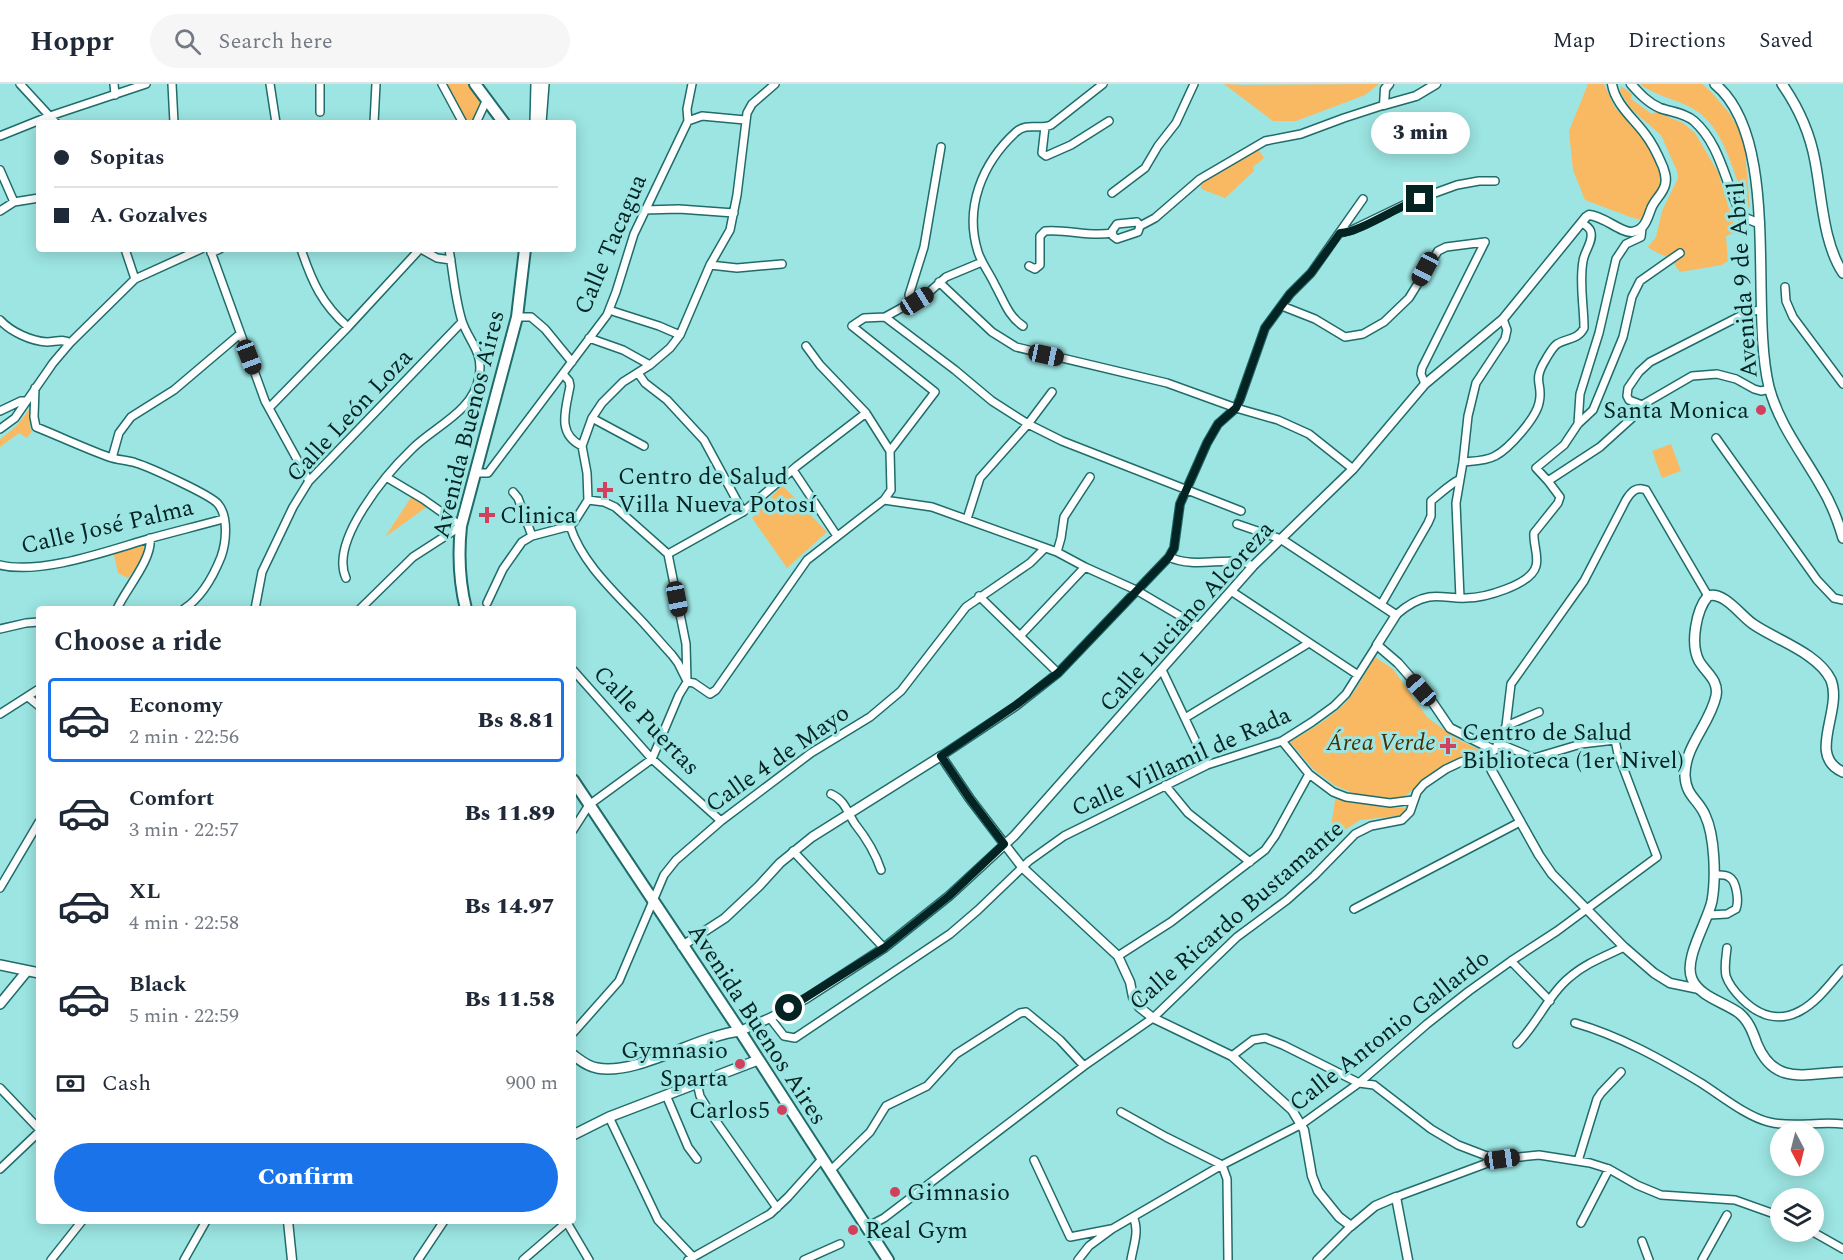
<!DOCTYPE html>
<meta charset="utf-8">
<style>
body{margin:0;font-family:Spectral,serif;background:#f6f6f7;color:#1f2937;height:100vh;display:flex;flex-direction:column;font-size:22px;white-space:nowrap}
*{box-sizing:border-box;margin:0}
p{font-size:20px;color:#747a83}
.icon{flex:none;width:33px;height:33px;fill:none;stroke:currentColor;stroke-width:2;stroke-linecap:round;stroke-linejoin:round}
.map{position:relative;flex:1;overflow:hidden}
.sheet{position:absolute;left:36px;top:522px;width:540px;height:618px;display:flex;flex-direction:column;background:#fff;border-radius:6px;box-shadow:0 3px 15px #0003}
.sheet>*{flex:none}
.banner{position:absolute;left:36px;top:36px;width:540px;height:132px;border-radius:6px;box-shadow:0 3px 15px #0003;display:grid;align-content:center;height:132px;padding:0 18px;background:#fff}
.needle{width:39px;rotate:173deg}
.tools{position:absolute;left:1770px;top:1038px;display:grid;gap:12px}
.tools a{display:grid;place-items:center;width:54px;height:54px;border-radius:50%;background:#fff;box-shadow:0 3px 15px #0003;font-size:30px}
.end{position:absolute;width:27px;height:27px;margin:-14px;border:8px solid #042323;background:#fff;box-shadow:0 0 0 3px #fff}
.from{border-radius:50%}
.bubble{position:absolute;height:42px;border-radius:21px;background:#fff;box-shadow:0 3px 15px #0003;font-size:20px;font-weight:800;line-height:42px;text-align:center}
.car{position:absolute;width:18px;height:36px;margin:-18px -9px;border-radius:8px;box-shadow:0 0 4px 2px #0007;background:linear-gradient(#222 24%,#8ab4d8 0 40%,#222 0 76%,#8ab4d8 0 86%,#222 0)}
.banner b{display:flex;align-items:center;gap:21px;height:57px;font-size:22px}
.banner b+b{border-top:2px solid #e0e1e3}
.banner i{width:15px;height:15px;background:#1f2937}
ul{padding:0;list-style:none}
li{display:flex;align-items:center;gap:18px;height:84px;margin:0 12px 9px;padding:0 6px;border:3px solid transparent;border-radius:6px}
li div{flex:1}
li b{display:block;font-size:22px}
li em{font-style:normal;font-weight:800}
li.current{border-color:#1a73e8}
li>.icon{width:54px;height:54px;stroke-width:1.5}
h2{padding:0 18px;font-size:27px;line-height:72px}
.pay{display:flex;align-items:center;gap:15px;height:66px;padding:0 18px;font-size:22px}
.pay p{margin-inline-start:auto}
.action{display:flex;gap:12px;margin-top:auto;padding:12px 18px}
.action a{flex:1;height:69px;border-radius:36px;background:#1a73e8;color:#fff;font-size:24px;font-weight:800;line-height:69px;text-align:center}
header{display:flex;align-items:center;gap:36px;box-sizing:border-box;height:84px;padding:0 30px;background:#fff;border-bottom:2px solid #e0e1e3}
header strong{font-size:28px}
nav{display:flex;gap:33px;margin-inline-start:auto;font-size:21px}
.search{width:420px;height:54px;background:#f6f6f7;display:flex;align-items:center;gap:15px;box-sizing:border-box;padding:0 21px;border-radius:33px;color:#747a83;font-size:22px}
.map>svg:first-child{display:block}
</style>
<header>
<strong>Hoppr</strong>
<div class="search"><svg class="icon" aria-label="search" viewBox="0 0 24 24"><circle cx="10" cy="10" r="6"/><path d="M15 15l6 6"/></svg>Search here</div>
<nav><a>Map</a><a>Directions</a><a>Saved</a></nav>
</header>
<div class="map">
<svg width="1843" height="1176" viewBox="0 0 1843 1176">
<rect width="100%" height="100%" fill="#9ce5e2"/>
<path fill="#f9b963" d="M 443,0 L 471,0 L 484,16 L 473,39 L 466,39 Z
M 1224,0 L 1244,1 L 1379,0 L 1365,11 L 1296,37 L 1273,37 Z
M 1588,0 L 1604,0 L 1615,24 L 1657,64 L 1669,86 L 1668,95 L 1648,133 L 1642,136 L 1633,134 L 1585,116 L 1573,86 L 1569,47 Z
M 1640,0 L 1702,0 L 1712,9 L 1730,30 L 1740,48 L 1745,67 L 1750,125 C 1733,96 1729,54 1702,31 C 1685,16 1660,15 1640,0 Z
M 1621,2 L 1632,10 L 1631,15 L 1652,30 L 1656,28 L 1683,39 L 1695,49 L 1718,88 L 1736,148 L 1726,152 L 1728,177 L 1722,181 L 1680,188 C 1676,183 1673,176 1666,173 C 1660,169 1654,168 1648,163 L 1656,153 L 1662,127 L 1678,94 L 1677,87 L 1661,51 L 1631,25 L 1620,8 Z
M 1256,62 L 1264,74 L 1253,83 L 1254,87 L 1225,114 L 1201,105 L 1201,101 L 1196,98 Z
M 32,321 L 30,343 L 32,347 L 27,354 L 19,349 L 0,363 L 0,355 C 14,346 23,335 32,321 Z
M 1671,360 L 1681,387 L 1662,394 L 1652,367 Z
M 782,401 L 827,448 L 787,484 L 752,434 Z
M 412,412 L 428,422 L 385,453 Z
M 143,460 C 146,473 135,484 128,494 L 118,489 L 113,467 Z
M 1375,573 L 1393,585 L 1427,633 L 1455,654 L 1482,667 L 1475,673 L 1420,700 L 1400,716 L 1389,718 L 1353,709 L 1334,701 L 1313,685 L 1290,658 C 1308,647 1328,636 1344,620 C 1357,607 1365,589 1375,573 Z
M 1337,714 L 1387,724 L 1409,724 L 1405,731 L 1360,736 L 1329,756 L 1335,716 Z"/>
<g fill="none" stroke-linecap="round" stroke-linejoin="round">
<g stroke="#1f6c6a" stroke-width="10">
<path id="minor" d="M 20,0 L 56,39
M 114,0 L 115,11
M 172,0 L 174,39
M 270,0 L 276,39
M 320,0 L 320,28
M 442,0 L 463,39
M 688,37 L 687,25 L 692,0
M 374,39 L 376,0
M 476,39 L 487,15
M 1045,43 L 1042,69 L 1046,72 L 1071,61 L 1109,37
M 0,52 L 50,32 L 146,0
M 0,86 L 14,118
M 1112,109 L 1145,84 L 1158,62 L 1176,39 L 1194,0
M 644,126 L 679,125 L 734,129
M 0,127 L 14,118 L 39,114
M 1137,138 L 1140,142 L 1138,148 L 1117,155 L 1113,152 L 1112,147 L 1117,140 Z
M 1140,142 L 1155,134 L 1200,95 L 1265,57 L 1301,50 L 1344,34 L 1384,21
M 1340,149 L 1352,146 L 1410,118 L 1457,101 L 1479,97 L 1495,97
M 125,165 L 135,195
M 210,165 L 265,317 L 309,397
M 301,165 C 312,198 322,220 348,243
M 421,165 L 437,174 L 451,176
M 211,169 L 220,165
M 710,181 L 737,184 L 782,180
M 1029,182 L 1035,185 L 1040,181 L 1040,152 L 1045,147 C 1068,145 1089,153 1112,149
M 939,198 L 992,248 L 1016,263 L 1167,299 L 1236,324 L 1278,336 L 1309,350 L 1353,385
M 1785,203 L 1786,217 L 1793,233 L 1843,300
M 917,217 L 909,211 L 924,163 L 941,63
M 1282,222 L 1315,235 L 1345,253 L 1363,250 L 1384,238 L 1409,214 L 1438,167 L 1446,163 L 1485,158
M 609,226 L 659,242 L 680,251
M 517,233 L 531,233 L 545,245 L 572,278
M 885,233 L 955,286 L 992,317 L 1028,340 L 1062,357 L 1241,427
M 885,233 L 927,210 L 946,193 L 982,178
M 0,236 C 11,248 31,257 47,258 C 55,258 63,254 70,259
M 1023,242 C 1008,232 1004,217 995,201 C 990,190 982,180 978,168 C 964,124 982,79 1016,48 C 1027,38 1039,46 1051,41 L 1103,0
M 589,254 L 623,266 L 650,281
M 806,262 L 820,281 L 866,329 L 890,367
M 638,289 L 645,299 L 667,316 L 704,356 L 743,428
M 563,290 L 569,297 L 570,302 C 566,325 556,350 582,362
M 1425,300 L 1421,290 L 1422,284 L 1485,158
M 35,304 L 34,333 L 36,343 C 61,353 84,364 109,373 C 117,376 127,376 136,379 C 149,383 211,411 218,420 C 229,433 226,459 221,473 C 213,493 202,513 184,525
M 1642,321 L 1629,316 L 1627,312 L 1628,304 L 1639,288 L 1650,278 L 1744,230 L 1762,225
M 269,324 L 348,243 L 420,165
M 0,327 L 21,317 L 26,317
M 592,334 L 644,362
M 1578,340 L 1580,310 L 1599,249 L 1616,175 L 1626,160 L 1641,153 L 1642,144
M 0,345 L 15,334 L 53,279 L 70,259 L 135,195 L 201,165
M 1716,354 L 1817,496 L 1834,514 L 1843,516
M 112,374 L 119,349 L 131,333 L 174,306 L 240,250
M 1463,378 C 1474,377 1486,377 1495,372 C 1509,365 1536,334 1539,319 C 1544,299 1531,299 1546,275 C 1549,270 1552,264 1557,260 C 1567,254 1578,256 1584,244 C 1584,221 1579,200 1583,177 C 1584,168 1593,158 1591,149 C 1591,144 1585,141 1582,139
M 793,386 L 837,452
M 476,389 L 488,389 L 607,231 L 616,208 L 634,150 L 688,37 L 702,32 L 745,36
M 1548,397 L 1536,384 L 1564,361 L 1578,340 L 1593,326 L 1623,253 L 1632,213 L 1640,197 L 1680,169
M 513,408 L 518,414 L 532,452
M 588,416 L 604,418 L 615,423 L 668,470 L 686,560 L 687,598
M 884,416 L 932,423 L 1057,468 L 1085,483 L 1136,506 L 1199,543
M 967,435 L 980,394 L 1028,340 L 1052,308
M 1237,440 L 1281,455
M 570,442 C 581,476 609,503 634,529 C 647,542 659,557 672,571 L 678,579 L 686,595
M 1057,468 L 1061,454 L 1064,433 L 1090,393
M 668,470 L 743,428 L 797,382 L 866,329
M 1169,473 C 1196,486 1232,470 1253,482
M 0,481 C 41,491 107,467 148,455 C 173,448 198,442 223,435
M 346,494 C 329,457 387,389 412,365 C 435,342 473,328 479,293 C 484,268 469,258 462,237 C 455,215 453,188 449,165
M 1231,507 L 1358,591
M 979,512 L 1058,589
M 1460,514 L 1456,419 L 1463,378 L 1468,332 L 1476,299 L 1505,255 L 1507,246 L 1503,235
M 487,519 L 503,485 L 522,458 L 532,452 L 570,442 L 574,438 L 588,416 L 587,389 L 582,362 L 592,334 L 602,319 L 623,298 L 650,281 L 670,264 L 680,251 L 710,181 L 730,146 L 737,111 L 747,29 L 752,20 L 775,0
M 1382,519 L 1428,439 L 1431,432 L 1431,417 C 1436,413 1454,397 1459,396
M 117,525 C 125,506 153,475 150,454
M 255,525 L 262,488 L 293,423 L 309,397 L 462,238
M 360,525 L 413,473 L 461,442 L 423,415 L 386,393
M 1396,531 C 1405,523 1417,515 1429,513 C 1441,511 1454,515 1466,514 C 1484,514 1531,501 1536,482 C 1539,472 1533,460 1534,449 L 1558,419 L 1560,413 L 1548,397 L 1600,363 L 1632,334 L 1642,321 L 1692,292 L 1717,290 L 1736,295 L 1754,305 L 1761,307 L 1770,305
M 0,545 L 26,539 L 39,538
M 1020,552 L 1085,483
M 573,586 L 652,675 L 721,737
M 1162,586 L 1207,681
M 687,598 L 694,599 L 710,610 L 716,606 L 807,476 L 884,416 L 891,406 L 890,367 L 935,308 L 852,242 L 864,234 L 885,233
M 28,613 L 39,622
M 0,630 L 39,605
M 1185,634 L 1309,559
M 1506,642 L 1539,628
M 1282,657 L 1309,690 L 1333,708 L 1346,713 L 1390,719 L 1413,716
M 1497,661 L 1506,642 L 1511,600 L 1584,497 L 1626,416 C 1631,408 1636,402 1646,406 L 1708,512
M 941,672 L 1016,622 L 1058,589 L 1169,473 L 1174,464 L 1180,420 L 1207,359 L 1218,340 L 1236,324 L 1240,315 L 1265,244 L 1290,210 L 1311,189 L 1363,115
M 1165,701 L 1188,729 L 1250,778
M 831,710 C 845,716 847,728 855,740 C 867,755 875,768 881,786
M 573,746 L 589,721 L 652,675 L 679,611 L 687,598
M 793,767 L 884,864
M 0,804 L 39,738
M 1354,825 L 1520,738
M 1709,831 L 1727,830 L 1736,825 C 1739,818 1737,797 1729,793 C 1725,790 1718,791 1714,791
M 1727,864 C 1726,873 1724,883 1726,892 C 1729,901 1735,908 1742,915 C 1758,931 1778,939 1800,927 C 1817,918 1830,900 1843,885
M 1118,872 L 1171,838 L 1265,766 L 1275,752 L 1309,690
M 1511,877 L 1550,917
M 770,934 L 784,952 L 795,954 L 950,850 L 978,826 L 1029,777 L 1064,752 L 1207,681 L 1282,657 L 1312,638 L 1334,622 L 1346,610 L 1377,561
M 1575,939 C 1620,952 1661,975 1701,999 C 1720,1011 1747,1033 1769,1038 C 1793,1044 1818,1037 1843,1040
M 573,949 L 619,897 L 664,791 L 676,776 L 721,737 L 811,669 L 870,633 L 901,607 L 966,523 L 1030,479 L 1045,464
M 1517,960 C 1537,940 1549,910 1570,893 C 1586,879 1606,872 1624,863
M 1232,972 L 1253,956 L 1265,954 L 1283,961 L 1359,999 L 1374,1001 L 1431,1045 L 1458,1061 L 1492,1074 L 1501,1075 L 1539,1071 L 1590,1079 L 1609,1085 L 1637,1101 L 1661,1111 L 1735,1116 L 1780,1132
M 697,999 L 700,1012 L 709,1027 L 777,1124
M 0,1004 L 39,1045
M 666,1011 L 688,1063 L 697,1075
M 1121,1028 L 1166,1053 L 1222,1081 L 1227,1095 L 1228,1176
M 609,1033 L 658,1136 L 693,1173
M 1034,1076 L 1070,1153 L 1111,1145
M 1578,1077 L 1597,1015 L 1601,1009 L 1621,988
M 0,1085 L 39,1048
M 830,1087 L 870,1048 L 886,1022 L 927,1002 L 956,970 L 1020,929 L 1026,928 L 1060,956 L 1084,982
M 1396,1113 L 1485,1080 L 1492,1074
M 566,1137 L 589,1176
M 1581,1139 L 1609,1085
M 867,1143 L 884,1134 L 1084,982 L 1153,934 L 1237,853 L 1287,816 L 1314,792 L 1355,750 L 1371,742 L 1402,736 L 1410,728 L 1417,708 L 1424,700 L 1446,685 L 1461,678 L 1485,672
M 1813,1148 L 1843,1165
M 1642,1157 L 1649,1176
M 51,1176 L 82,1137
M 184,1176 L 206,1137
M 418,1176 L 444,1137
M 523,1176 L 567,1138
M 688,1176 L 770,1130 L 788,1113 L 822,1075
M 804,1176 L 840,1160
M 1078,1176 L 1089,1162 L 1112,1145 L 1222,1081 L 1302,1040 L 1359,999 L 1427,940 L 1469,907 L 1511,877 L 1557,847 L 1657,773 L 1618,670 L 1615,656 L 1581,660 L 1534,674 L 1498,659
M 1131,1176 C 1133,1163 1140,1146 1133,1133
M 1317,1176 L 1351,1142
M 1702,1176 L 1727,1131"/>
</g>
<g stroke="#1f6c6a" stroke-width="11">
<path id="tertiary" d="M 1389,0 L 1385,5 L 1384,21 L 1416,12 L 1436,0
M 1631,0 C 1639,9 1648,19 1660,24 C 1671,28 1685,29 1694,37 C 1722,62 1725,102 1743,133 L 1758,139
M 1281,455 L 1396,531 L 1377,561 L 1398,579 L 1433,619 L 1450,644 L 1494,666 L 1485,672 L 1492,687 L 1539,771 L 1552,790 L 1624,863 L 1654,889 L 1670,899 L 1699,905
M 682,862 L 725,834 L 759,802 L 780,779 L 812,753 L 941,672 L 970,715 L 1022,783 L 1118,872 L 1130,898 L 1133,913 L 1139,923 L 1153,934 L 1232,972 L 1292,1026 L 1304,1046 L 1312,1092 L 1318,1107 L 1339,1133 L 1351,1142 L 1375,1122 L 1396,1113 L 1408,1176
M 740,947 L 770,934 L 807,914 L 884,864 L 949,812 L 1014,752 L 1253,482 L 1353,385 L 1425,300 L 1503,235 L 1586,133 L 1589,131 C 1604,132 1621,149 1632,148 C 1645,146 1647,135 1651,125 C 1654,116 1663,110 1665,101 C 1667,94 1665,89 1663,83 C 1658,71 1653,60 1645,50 C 1634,35 1615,20 1612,0
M 288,1137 L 292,1176"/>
</g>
<g stroke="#1f6c6a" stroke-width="12">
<path id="secondary" d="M 1715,0 C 1782,55 1749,222 1769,303 C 1779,341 1803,370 1822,404 C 1831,419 1838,437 1843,454
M 1782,0 C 1798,23 1810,49 1815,77 C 1822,113 1823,159 1843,189
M 535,39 L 536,0
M 541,39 L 544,0
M 1843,688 C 1806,672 1843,627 1831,596 C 1818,569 1776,556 1753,540 C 1741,532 1724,507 1708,512 C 1696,526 1690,560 1699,577 C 1706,589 1719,596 1716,612 C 1710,640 1684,663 1685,692 C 1686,712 1698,715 1705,731 C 1715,752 1716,794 1712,817 C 1708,837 1683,875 1692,895 C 1700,913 1724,918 1739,929 C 1749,937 1753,949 1757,960 C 1775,1003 1807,989 1843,988
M 0,881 L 39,889
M 0,920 L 27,887
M 573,971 C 580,976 588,983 597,984 C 636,992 697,952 740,947
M 573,1051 L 609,1033 L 758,976"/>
</g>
<g stroke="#1f6c6a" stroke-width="14">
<path id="primary" d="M 475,0 L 504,39
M 466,525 C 459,497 458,471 461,442 L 517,233 L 525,165
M 573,696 L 740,947 L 888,1176"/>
</g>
<use href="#minor" stroke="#fff" stroke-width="7"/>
<use href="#tertiary" stroke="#fff" stroke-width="8"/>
<use href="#secondary" stroke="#fff" stroke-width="9"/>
<use href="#primary" stroke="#fff" stroke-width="10"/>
</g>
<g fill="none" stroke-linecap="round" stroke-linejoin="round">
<path stroke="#042323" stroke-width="8" d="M 789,924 L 884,864 L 949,812 L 1004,760 L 970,715 L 941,672 L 1016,621 L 1058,589 L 1169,473 L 1174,464 L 1180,420 L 1207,359 L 1218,340 L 1236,324 L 1240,315 L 1265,244 L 1290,210 L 1311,189 L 1340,149 C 1359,149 1398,122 1420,115"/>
</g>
<g fill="#d1415e" stroke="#9ce5e2" stroke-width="2">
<circle cx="1761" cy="326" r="6"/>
<path d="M602 397h6v6h6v6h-6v6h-6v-6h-6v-6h6z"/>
<path d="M484 422h6v6h6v6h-6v6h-6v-6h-6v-6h6z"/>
<path d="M1445 653h6v6h6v6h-6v6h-6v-6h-6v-6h6z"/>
<circle cx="740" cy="980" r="6"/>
<circle cx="782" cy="1026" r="6"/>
<circle cx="895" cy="1108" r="6"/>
<circle cx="853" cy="1146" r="6"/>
</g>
<g text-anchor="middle" stroke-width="6" stroke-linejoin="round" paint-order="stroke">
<g font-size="24" fill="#042323" stroke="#9ce5e2">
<text transform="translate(610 160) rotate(-67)" y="8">Calle Tacagua</text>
<text transform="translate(1742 196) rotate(-94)" y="8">Avenida 9 de Abril</text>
<text transform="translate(349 331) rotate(-47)" y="8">Calle León Loza</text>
<text transform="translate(468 340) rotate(-76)" y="8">Avenida Buenos Aires</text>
<text transform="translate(107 442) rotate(-13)" y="8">Calle José Palma</text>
<text transform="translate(1186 532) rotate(-48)" y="8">Calle Luciano Alcoreza</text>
<text transform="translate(647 636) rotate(46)" y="8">Calle Puertas</text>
<text transform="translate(777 674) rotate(-35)" y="8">Calle 4 de Mayo</text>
<text transform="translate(1181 677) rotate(-24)" y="8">Calle Villamil de Rada</text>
<text transform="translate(1236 831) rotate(-41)" y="8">Calle Ricardo Bustamante</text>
<text transform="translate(758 940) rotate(57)" y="8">Avenida Buenos Aires</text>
<text transform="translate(1389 946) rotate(-38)" y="8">Calle Antonio Gallardo</text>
</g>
<g font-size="24" fill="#042323" stroke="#9ce5e2" text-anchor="start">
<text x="1749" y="334" text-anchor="end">Santa Monica</text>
<text x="618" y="400">Centro de Salud<tspan x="618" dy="28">Villa Nueva Potosí</tspan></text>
<text x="500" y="439">Clinica</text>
<text x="1462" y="656">Centro de Salud<tspan x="1462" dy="28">Biblioteca (1er Nivel)</tspan></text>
<text x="728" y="974" text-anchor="end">Gymnasio<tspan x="728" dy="28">Sparta</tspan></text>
<text x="770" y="1034" text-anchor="end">Carlos5</text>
<text x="907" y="1116">Gimnasio</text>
<text x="865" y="1154">Real Gym</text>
</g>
<g font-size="24" font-style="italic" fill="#4a2f03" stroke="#9ce5e2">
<text x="1381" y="666">Área Verde</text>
</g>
</g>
</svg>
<div class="tools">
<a><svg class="needle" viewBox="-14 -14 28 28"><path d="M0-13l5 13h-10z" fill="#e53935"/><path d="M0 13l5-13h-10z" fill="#747a83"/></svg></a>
<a><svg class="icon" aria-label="layers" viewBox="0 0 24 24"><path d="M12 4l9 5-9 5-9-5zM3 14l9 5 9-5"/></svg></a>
</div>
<i class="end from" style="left:789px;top:924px"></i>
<i class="end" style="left:1420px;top:115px"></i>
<div class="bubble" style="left:1371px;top:28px;width:99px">3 min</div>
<i class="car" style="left:1425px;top:185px;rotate:208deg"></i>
<i class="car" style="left:917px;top:217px;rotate:58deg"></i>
<i class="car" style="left:1046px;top:271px;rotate:102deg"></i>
<i class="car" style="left:249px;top:273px;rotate:159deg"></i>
<i class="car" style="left:677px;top:515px;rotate:169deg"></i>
<i class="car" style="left:1421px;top:606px;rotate:319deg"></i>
<i class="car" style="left:1502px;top:1075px;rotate:82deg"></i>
<div class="banner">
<b><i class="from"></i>Sopitas</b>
<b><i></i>A. Gozalves</b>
</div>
<section class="sheet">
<h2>Choose a ride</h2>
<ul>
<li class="current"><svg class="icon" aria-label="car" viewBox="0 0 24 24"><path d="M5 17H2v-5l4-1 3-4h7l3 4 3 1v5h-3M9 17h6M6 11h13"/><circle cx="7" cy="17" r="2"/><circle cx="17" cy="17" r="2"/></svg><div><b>Economy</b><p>2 min · 22:56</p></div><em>Bs 8.81</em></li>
<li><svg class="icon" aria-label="car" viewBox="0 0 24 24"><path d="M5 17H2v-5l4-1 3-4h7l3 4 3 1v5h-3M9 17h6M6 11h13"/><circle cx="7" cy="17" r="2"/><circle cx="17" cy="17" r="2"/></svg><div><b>Comfort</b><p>3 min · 22:57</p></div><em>Bs 11.89</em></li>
<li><svg class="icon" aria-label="car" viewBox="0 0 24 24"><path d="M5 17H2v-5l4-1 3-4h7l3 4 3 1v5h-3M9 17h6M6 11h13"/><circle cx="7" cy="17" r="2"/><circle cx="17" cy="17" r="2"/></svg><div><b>XL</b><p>4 min · 22:58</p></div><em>Bs 14.97</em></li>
<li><svg class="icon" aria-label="car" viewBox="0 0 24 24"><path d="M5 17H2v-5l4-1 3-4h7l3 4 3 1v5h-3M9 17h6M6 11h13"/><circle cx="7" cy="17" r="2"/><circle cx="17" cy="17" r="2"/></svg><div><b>Black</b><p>5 min · 22:59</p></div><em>Bs 11.58</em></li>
</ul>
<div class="pay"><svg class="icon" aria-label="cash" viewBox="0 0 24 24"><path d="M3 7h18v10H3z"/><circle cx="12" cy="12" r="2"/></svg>Cash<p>900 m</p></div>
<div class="action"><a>Confirm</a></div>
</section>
</div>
